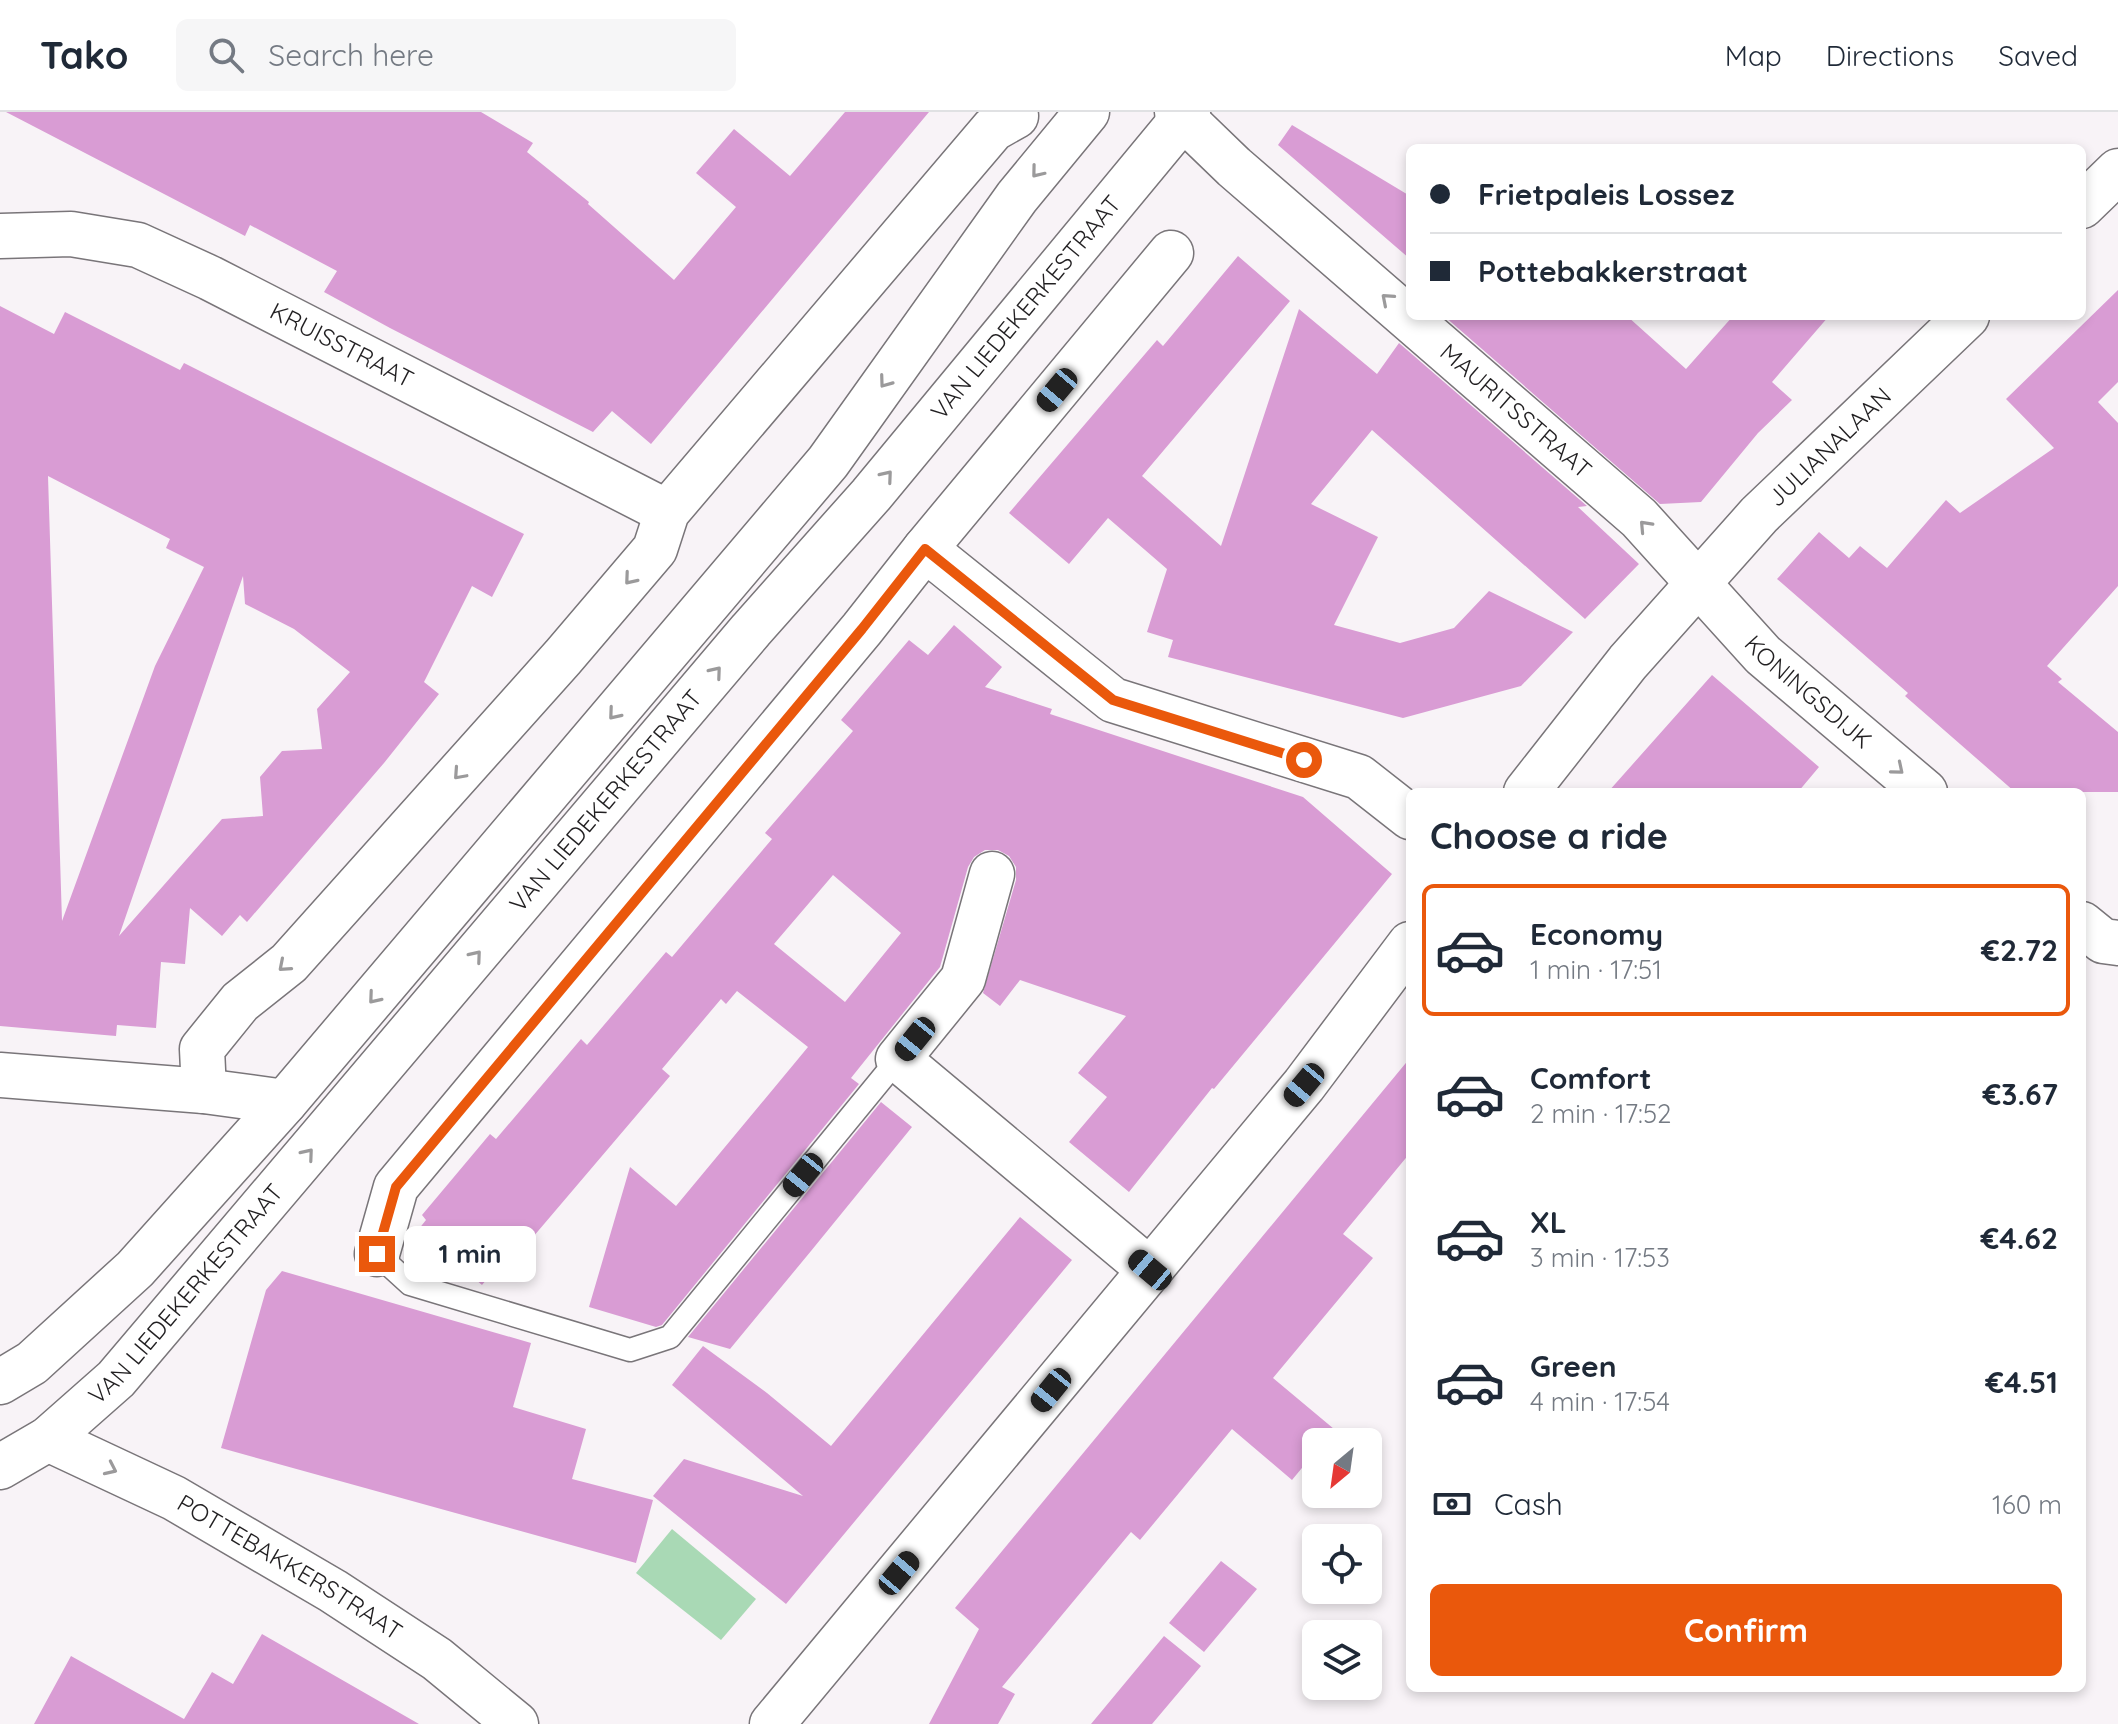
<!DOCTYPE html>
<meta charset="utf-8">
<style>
body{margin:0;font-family:Quicksand,sans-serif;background:#f6f6f7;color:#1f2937;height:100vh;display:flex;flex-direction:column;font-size:30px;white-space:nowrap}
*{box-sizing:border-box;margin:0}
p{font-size:26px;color:#747a83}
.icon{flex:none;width:44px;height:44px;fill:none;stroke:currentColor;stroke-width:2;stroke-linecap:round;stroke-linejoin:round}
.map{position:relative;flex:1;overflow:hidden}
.sheet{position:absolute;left:1406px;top:676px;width:680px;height:904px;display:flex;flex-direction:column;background:#fff;border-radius:12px;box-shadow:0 4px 12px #0003}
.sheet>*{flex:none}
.top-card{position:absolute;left:1406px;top:32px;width:680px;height:176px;border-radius:12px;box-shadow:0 4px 12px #0003;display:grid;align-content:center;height:176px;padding:0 24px;background:#fff}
.needle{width:52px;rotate:209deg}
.fabs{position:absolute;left:1302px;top:1316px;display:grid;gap:16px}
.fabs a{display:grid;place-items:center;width:80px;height:80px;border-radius:12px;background:#fff;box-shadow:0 4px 12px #0003;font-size:40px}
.end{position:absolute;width:36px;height:36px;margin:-18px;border:10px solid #ea580c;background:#fff;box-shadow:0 0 0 4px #fff}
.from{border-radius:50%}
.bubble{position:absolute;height:56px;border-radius:12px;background:#fff;box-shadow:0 4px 12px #0003;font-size:26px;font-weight:700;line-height:56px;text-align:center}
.car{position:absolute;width:24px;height:48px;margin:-24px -12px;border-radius:10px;box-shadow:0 0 6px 2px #0007;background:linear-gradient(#222 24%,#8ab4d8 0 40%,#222 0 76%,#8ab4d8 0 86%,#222 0)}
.top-card b{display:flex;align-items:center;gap:28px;height:76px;font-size:30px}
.top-card b+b{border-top:2px solid #e0e1e3}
.top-card i{width:20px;height:20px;background:#1f2937}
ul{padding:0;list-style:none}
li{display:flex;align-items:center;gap:24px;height:132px;margin:0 16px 12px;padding:0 8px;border:4px solid transparent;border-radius:12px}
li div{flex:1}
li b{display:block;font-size:30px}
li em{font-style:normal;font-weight:700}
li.selected{border-color:#ea580c}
li>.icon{width:72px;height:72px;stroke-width:1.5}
h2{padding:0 24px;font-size:36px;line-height:96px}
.pay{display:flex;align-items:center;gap:20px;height:88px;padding:0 24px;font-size:30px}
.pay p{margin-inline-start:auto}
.cta{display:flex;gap:16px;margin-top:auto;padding:16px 24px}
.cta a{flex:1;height:92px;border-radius:12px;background:#ea580c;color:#fff;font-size:32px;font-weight:700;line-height:92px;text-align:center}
header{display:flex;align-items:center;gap:48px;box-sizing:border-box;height:112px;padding:0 40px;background:#fff;border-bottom:2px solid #e0e1e3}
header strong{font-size:38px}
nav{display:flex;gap:44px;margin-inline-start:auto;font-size:28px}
.search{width:560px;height:72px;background:#f6f6f7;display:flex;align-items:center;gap:20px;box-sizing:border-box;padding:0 28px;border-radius:12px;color:#747a83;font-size:30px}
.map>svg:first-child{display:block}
</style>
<header>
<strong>Tako</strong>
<div class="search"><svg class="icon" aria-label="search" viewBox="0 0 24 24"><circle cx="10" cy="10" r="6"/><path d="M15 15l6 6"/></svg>Search here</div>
<nav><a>Map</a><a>Directions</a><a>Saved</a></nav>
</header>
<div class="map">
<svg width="2118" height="1612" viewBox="0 0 2118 1612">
<rect width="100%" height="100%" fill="#f8f3f7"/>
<path fill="#a9d9b5" d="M 672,1417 L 756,1487 L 721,1528 L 636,1461 Z"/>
<path fill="#d99cd4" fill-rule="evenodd" d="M 6,0 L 481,0 L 533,31 L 527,40 L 589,90 L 588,92 L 674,168 L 736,95 L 696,61 L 734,17 L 790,64 L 845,0 L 929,0 L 651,332 L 612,299 L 593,320 L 390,216 L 324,180 L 337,159 L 250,113 L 245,124 Z
M 1292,13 L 1410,84 L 1410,147 L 1278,33 Z
M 1238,144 L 1290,189 L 1142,364 L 1221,434 L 1299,197 L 1377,262 L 1399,231 L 1587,394 L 1578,395 L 1639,452 L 1585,507 L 1372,318 L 1311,392 L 1378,425 L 1334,513 L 1400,531 L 1454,516 L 1489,479 L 1573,520 L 1521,574 L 1403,606 L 1168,545 L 1173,528 L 1147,520 L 1167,457 L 1108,406 L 1069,452 L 1009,401 L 1157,228 L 1163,234 Z
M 2118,178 L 2118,270 L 2098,290 L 2118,311 L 2118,474 L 2047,554 L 2062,567 L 2058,570 L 2118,620 L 2118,680 L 2015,680 L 1905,584 L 1908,581 L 1777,467 L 1819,420 L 1849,446 L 1860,434 L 1887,456 L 1946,388 L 1960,401 L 2054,336 L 2006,287 Z
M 0,194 L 54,222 L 65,200 L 180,258 L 184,251 L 524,422 L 492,485 L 472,474 L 424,570 L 439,582 L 384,651 L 247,810 L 240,803 L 222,824 L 190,796 L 185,852 L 161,850 L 156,916 L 117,913 L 116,924 L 0,914 ZM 48,364 L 170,427 L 166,436 L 204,455 L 155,554 L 62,809 ZM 243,464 L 245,492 L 294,517 L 350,560 L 317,597 L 322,637 L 282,639 L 260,665 L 263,704 L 222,707 L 119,824 Z
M 1444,204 L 1627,204 L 1686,257 L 1733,204 L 1829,204 L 1772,270 L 1792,288 L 1758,321 L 1701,390 L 1660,392 Z
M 954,513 L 1002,555 L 985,575 L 1052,597 L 1050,602 L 1303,685 L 1392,762 L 1214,977 L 1212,976 L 1129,1080 L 1069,1030 L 1107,985 L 1078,961 L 1126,904 L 1020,868 L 1000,894 L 983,881 L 1016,768 L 1016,755 L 1009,744 L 998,738 L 985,738 L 974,745 L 968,755 L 940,855 L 851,966 L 859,972 L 662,1213 L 656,1215 L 589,1195 L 630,1055 L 676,1094 L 808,935 L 737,879 L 726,892 L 721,887 L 662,957 L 670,964 L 533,1125 L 525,1122 L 482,1173 L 418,1118 L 426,1108 L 422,1103 L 490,1022 L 496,1027 L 581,927 L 587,933 L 666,840 L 672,845 L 721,787 L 772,727 L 765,721 L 853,619 L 841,608 L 909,528 L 928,543 ZM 833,763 L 901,821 L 845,890 L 774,832 Z
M 1712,563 L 1819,655 L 1798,680 L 1608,680 Z
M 1410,946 L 1410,1041 L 1343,1122 L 1373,1146 L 1273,1266 L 1334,1317 L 1323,1330 L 1316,1330 L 1316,1339 L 1292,1368 L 1232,1317 L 1140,1428 L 1131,1420 L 1002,1575 L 1015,1582 L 998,1612 L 929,1612 L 979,1517 L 955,1496 Z
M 881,990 L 912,1015 L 811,1139 L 730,1237 L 688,1225 Z
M 1020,1105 L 1072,1148 L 786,1492 L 653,1384 L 684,1347 L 803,1384 L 672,1273 L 703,1234 L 767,1281 L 831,1334 Z
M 282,1159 L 531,1231 L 513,1295 L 586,1317 L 572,1367 L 653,1388 L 636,1451 L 221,1336 L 266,1178 Z
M 1221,1449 L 1257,1477 L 1204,1540 L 1169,1511 Z
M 262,1522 L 419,1612 L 34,1612 L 71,1544 L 184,1607 L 212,1560 L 233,1572 Z
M 1164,1524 L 1201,1554 L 1152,1612 L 1091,1612 Z"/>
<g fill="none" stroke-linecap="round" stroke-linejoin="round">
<g stroke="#797579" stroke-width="25">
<path id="lane" d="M 377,1142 L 410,1172 L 630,1238 L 670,1225 L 898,947"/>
</g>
<g stroke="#797579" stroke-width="47">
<g id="street">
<path id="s1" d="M 1177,0 L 1234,55 L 1639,406 L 1763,543 L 1925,680"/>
<path d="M 2082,94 L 2118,59"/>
<path id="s2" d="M 0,124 L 71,122 L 138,133 L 210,166 L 667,400"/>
<path d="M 925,437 L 1171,141"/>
<path id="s3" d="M 1526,680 L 1628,550 L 1759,403 L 1967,204"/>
<path d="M 992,762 L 963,867 L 898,947 L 1150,1158"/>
<path d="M 2082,812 L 2103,829 L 2118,831"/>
<path d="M 0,963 L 204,979 L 285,990"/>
<path d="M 204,979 L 202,937 L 240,890 L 289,851 L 563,545 L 655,437 L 667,400 L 993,17 L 1016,4"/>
<path d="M 377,1142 L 396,1075 L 862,517 L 925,437 L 1113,588 L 1359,665 L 1410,705"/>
<path id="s4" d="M 48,1327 L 174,1386 L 333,1479 L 437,1547 L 516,1612"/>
<path d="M 772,1612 L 1304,973 L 1410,832"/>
</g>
</g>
<g stroke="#797579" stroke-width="47">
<g id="secondary">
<path d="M 0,1270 L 32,1251 L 135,1157 L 285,990 L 828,350 L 1017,85 L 1087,0"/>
<path id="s5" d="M 0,1355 L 48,1327 L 116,1267 L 751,518 L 871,383 L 1188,0"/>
</g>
</g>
<use href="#lane" stroke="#fff" stroke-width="22"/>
<use href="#street" stroke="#fff" stroke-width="44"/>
<use href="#secondary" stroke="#fff" stroke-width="44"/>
</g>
<defs><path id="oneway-chevron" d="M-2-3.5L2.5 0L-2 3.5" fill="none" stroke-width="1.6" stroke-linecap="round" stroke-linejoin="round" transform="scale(2)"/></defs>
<g stroke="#9b9a9b">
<use href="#oneway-chevron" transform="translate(1037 60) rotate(129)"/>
<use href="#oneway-chevron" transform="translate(1387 187) rotate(-139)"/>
<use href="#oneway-chevron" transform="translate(885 270) rotate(126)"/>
<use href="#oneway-chevron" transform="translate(887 364) rotate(-50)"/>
<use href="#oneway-chevron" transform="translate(1645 414) rotate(-133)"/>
<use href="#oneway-chevron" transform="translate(630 467) rotate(130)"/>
<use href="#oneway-chevron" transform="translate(716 560) rotate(-50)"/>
<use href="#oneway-chevron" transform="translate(614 602) rotate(130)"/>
<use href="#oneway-chevron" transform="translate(1898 657) rotate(40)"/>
<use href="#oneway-chevron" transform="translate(459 662) rotate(132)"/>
<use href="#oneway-chevron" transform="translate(476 844) rotate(-50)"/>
<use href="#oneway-chevron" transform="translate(284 854) rotate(139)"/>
<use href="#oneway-chevron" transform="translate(374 886) rotate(130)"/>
<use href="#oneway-chevron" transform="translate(308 1042) rotate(-50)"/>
<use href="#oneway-chevron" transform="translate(111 1357) rotate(25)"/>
</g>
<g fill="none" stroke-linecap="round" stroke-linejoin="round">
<path stroke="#ea580c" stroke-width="10" d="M 377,1142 L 396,1075 L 862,517 L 925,437 L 1113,588 L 1304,648"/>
</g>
<g text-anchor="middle" stroke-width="6" stroke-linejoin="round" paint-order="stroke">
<g font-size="24" fill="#211f21" stroke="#fff">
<text dy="8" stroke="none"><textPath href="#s5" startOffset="1552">VAN LIEDEKERKESTRAAT</textPath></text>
<text dy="8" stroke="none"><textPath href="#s2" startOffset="366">KRUISSTRAAT</textPath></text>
<text dy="8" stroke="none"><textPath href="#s1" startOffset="452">MAURITSSTRAAT</textPath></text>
<text dy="8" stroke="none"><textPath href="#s3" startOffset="460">JULIANALAAN</textPath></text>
<text dy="8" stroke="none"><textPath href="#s1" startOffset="858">KONINGSDIJK</textPath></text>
<text dy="8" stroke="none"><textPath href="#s5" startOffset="904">VAN LIEDEKERKESTRAAT</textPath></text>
<text dy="8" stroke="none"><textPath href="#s5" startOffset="256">VAN LIEDEKERKESTRAAT</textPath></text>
<text dy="8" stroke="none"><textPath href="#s4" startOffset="274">POTTEBAKKERSTRAAT</textPath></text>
</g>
</g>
</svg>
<div class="fabs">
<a><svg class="needle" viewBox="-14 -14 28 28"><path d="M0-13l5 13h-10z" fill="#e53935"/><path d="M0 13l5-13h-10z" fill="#747a83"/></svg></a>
<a><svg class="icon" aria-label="locate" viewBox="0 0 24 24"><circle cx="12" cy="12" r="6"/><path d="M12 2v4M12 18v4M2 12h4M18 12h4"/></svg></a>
<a><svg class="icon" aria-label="layers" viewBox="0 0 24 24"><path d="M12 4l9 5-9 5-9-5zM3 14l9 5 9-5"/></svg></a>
</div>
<i class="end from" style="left:1304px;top:648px"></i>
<i class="end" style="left:377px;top:1142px"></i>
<div class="bubble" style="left:404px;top:1114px;width:132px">1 min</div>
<i class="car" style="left:1057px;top:278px;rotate:220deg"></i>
<i class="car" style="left:915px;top:927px;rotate:219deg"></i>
<i class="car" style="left:1304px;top:973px;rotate:220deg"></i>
<i class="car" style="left:803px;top:1063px;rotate:219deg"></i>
<i class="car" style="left:1150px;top:1158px;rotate:310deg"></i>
<i class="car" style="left:1051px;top:1278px;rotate:219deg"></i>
<i class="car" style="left:899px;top:1461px;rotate:40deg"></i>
<div class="top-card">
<b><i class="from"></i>Frietpaleis Lossez</b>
<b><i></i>Pottebakkerstraat</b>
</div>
<section class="sheet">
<h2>Choose a ride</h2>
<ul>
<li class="selected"><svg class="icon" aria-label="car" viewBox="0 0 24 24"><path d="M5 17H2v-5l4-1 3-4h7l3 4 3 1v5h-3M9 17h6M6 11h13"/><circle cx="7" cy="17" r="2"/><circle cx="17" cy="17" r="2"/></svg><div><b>Economy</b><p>1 min · 17:51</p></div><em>€2.72</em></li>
<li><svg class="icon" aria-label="car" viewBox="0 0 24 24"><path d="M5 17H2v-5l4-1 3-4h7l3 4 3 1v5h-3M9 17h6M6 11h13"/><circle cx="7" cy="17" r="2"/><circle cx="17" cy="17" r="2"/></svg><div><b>Comfort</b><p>2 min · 17:52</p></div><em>€3.67</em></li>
<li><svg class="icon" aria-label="car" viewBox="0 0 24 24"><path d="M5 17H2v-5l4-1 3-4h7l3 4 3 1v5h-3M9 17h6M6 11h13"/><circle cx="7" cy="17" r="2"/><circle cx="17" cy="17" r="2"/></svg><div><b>XL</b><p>3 min · 17:53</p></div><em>€4.62</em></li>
<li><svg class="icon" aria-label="car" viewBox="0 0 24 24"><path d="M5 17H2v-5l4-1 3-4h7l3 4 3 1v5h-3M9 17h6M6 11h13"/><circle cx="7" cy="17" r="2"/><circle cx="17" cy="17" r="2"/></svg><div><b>Green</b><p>4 min · 17:54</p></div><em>€4.51</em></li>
</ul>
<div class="pay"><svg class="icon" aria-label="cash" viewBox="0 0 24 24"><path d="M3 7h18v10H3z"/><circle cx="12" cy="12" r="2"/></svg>Cash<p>160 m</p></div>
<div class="cta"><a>Confirm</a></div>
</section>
</div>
